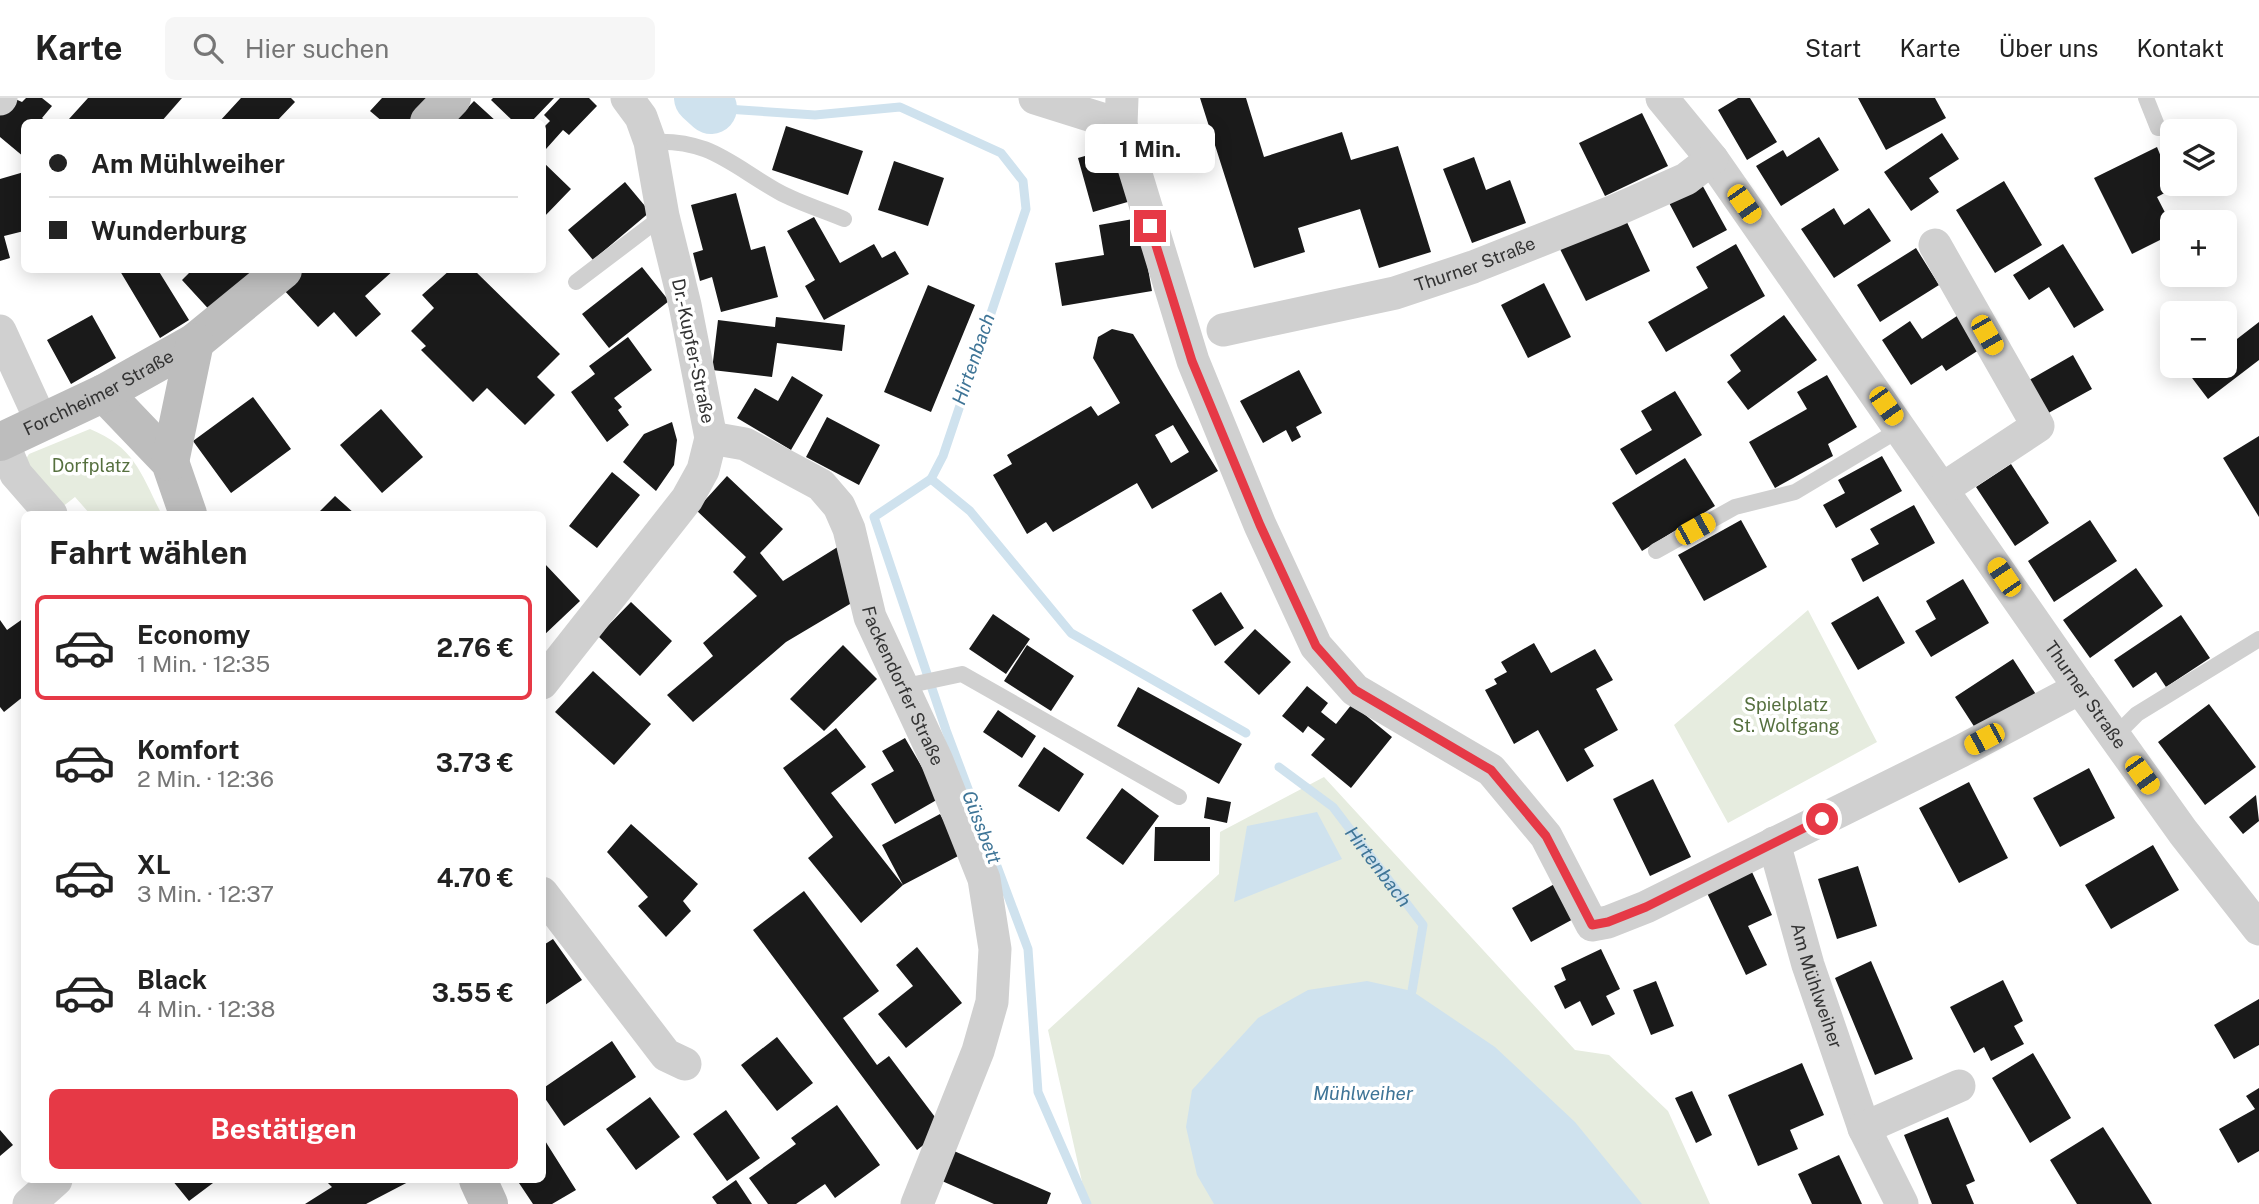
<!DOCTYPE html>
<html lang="de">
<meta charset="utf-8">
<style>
body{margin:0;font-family:"Public Sans",sans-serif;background:#f6f6f6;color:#222;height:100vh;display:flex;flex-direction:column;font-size:26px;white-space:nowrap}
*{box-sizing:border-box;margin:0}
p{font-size:23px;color:#767676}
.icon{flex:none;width:38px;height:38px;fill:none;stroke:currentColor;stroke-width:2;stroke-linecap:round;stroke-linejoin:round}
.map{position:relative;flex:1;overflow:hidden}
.side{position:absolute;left:21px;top:413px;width:525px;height:672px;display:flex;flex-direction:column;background:#fff;border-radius:10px;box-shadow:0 4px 18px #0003}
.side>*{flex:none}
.banner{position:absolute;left:21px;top:21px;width:525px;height:154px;border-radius:10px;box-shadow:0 4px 18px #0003;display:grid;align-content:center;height:154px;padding:0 28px;background:#fff}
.fabs{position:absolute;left:2160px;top:21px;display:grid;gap:14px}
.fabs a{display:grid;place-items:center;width:77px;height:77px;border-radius:10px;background:#fff;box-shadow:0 4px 18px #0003;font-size:35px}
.end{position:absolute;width:32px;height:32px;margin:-16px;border:9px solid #e63946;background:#fff;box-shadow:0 0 0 4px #fff}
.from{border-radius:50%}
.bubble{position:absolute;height:49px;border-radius:10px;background:#fff;box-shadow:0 4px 18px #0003;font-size:23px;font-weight:700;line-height:49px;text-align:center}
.car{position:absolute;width:21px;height:42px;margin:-21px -10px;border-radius:9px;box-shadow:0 0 5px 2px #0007;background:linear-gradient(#f5c518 24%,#345 0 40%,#f5c518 0 76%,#345 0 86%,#f5c518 0)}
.banner b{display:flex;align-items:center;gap:24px;height:66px;font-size:26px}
.banner b+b{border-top:2px solid #e0e0e0}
.banner i{width:18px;height:18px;background:#222}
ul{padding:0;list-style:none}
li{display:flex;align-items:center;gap:21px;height:105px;margin:0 14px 10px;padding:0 14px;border:4px solid transparent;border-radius:10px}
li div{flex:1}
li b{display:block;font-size:26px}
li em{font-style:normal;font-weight:700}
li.current{border-color:#e63946}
li>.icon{width:63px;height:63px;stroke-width:1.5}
h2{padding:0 28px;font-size:32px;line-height:84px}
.primary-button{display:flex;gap:14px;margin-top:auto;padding:14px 28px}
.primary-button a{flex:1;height:80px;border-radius:10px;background:#e63946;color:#fff;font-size:28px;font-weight:700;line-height:80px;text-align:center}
header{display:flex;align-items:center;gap:42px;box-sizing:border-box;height:98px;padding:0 35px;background:#fff;border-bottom:2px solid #e0e0e0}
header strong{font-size:33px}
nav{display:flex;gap:38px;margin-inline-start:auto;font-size:24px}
.search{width:490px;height:63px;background:#f6f6f6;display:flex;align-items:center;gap:18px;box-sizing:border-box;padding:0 24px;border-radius:10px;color:#767676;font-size:26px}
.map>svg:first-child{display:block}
</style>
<header>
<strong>Karte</strong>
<div class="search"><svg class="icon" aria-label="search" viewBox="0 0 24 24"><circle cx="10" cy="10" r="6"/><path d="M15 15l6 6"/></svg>Hier suchen</div>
<nav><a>Start</a><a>Karte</a><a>Über uns</a><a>Kontakt</a></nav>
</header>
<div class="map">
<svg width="2259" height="1106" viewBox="0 0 2259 1106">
<rect width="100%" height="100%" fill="#fff"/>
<path fill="#e6ecdf" d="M 90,331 C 134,349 141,375 161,415 L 90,416 L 75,399 L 57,413 L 24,364 L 29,356 Z
M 1808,512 L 1877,644 L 1728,725 L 1674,627 Z
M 1324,679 L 1575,952 L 1609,957 L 1668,1013 L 1710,1106 L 1087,1106 L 1048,932 L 1219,776 L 1220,734 Z"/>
<path fill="#cfe2ee" d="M 1317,714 L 1342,761 L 1234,804 L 1247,728 Z
M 1367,883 L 1412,893 L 1495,949 L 1575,1024 L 1642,1106 L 1214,1106 L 1197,1077 L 1186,1029 L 1192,992 L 1258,920 L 1308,892 Z"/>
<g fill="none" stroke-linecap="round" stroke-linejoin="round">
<g stroke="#cfe2ee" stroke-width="9">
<path d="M 711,10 L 815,17 L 900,9 L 1001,55 L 1023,83 L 1026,111 L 943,358 L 931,381"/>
<path d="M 931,381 L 874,419 L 946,632 L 1028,851 L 1038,994 L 1087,1106"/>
<path d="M 931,381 L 970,413 L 1071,535 L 1246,635"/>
<path id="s1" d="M 1279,669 L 1333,709 L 1423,827 L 1412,893"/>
</g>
<path stroke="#cfe2ee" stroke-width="52" d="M 700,0 L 711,10"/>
</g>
<path fill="#1a1a1a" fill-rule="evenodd" d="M 13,0 L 22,4 L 26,0 L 42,0 L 52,8 L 42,20 L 47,24 L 24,24 L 24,59 L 0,39 L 0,15 Z
M 88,0 L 182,0 L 161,24 L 73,24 L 69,21 Z
M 241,0 L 291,0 L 295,4 L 276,24 L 219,24 Z
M 382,0 L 437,0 L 416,24 L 383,24 L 370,13 Z
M 493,0 L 554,0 L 531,24 L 514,24 L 491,2 Z
M 560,0 L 589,0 L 597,8 L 569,37 L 563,32 L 546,51 L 542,48 L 542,31 L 550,23 L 544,17 Z
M 1200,0 L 1246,0 L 1264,59 L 1342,34 L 1351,62 L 1398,48 L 1431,154 L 1379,170 L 1360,111 L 1298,130 L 1305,154 L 1254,170 Z
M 1738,0 L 1750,0 L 1777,44 L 1747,62 L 1718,12 Z
M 1858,0 L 1935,0 L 1946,20 L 1886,52 Z
M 474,3 L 497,24 L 454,24 Z
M 1642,15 L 1668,68 L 1605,98 L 1579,45 Z
M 786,28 L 863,53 L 848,97 L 772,72 Z
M 1942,35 L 1959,61 L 1929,80 L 1939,94 L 1911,113 L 1884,74 Z
M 1819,39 L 1839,72 L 1781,108 L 1756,68 L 1783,52 L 1787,59 Z
M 1116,49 L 1131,103 L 1093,114 L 1078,60 Z
M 2157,49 L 2172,86 L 2176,89 L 2157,99 L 2172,128 L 2172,136 L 2132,156 L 2094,80 Z
M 1474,59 L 1486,92 L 1510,82 L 1526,125 L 1472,145 L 1443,71 Z
M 542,63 L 571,91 L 542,121 Z
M 894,63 L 944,80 L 928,128 L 878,112 Z
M 24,74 L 24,133 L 4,138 L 10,160 L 0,163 L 0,81 Z
M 1700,83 L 1727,132 L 1693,150 L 1667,101 Z
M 2004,83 L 2042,147 L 1995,175 L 1956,112 Z
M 625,84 L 650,114 L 593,162 L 568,132 Z
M 736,95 L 751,152 L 765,148 L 778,199 L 721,214 L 712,179 L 700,183 L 693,155 L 703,152 L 691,107 Z
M 1834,110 L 1844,127 L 1869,110 L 1891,143 L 1834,180 L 1801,131 Z
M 814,119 L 840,165 L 874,146 L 882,160 L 895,153 L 909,176 L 824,222 L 805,188 L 815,182 L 787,133 Z
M 1139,120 L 1152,193 L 1062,208 L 1055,165 L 1104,157 L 1099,127 Z
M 1625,120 L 1650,173 L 1586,203 L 1560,151 Z
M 1736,146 L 1765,198 L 1666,254 L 1648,224 L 1708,190 L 1696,169 Z
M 2063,146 L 2104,212 L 2074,230 L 2049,189 L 2029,202 L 2013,177 Z
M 1916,150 L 1939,187 L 1880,224 L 1857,187 Z
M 642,169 L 669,203 L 609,250 L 582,216 Z
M 122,172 L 158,172 L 189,222 L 160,240 L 120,173 Z
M 185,172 L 264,172 L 215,218 L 182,182 L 189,175 Z
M 303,172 L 394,172 L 365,198 L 381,216 L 356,239 L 334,214 L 318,229 L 283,191 Z
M 450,172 L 474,172 L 560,256 L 537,279 L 555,297 L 525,327 L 487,290 L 473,304 L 421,252 L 426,248 L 411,233 L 434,210 L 422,197 Z
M 1544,185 L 1571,239 L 1528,260 L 1501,207 Z
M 928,187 L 975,207 L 931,314 L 884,294 Z
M 1960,216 L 1982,250 L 1946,273 L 1942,267 L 1911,287 L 1882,242 L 1910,223 L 1922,241 Z
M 92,217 L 116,260 L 71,286 L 47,242 Z
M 1784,217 L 1817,262 L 1748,312 L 1727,284 L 1741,273 L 1730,257 Z
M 776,219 L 845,227 L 842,253 L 777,245 L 772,279 L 712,272 L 718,222 L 775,229 Z
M 2259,224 L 2259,262 L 2208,301 L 2183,268 L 2224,268 L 2224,251 Z
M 1112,231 L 1133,236 L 1218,373 L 1152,411 L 1137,385 L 1053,434 L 1046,424 L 1027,436 L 993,377 L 1012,366 L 1007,357 L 1091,308 L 1098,318 L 1120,305 L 1093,260 L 1098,239 ZM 1173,327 L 1189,354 L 1171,365 L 1155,337 Z
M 628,239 L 652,272 L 614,300 L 622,309 L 618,312 L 629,327 L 607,344 L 571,294 L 595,276 L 589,268 Z
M 2073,257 L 2092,291 L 2043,318 L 2024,285 Z
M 1299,272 L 1322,315 L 1296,329 L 1301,339 L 1292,344 L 1286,332 L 1263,345 L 1240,303 Z
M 1827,277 L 1857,329 L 1828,346 L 1833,358 L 1775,390 L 1749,344 L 1807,311 L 1797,294 Z
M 792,278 L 823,297 L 791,352 L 737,320 L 755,290 L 778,303 Z
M 1675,293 L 1702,337 L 1636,377 L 1620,351 L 1652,332 L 1641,313 Z
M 253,299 L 291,351 L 231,395 L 193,343 Z
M 381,311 L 423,359 L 382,395 L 340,347 Z
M 827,319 L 880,347 L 859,387 L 806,359 Z
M 672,324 L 677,342 L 674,367 L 656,393 L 623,364 L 644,336 Z
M 2259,338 L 2259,419 L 2223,360 Z
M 1882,358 L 1902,393 L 1836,430 L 1823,407 L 1845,395 L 1838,382 Z
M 1685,360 L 1715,408 L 1642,453 L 1612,405 Z
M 2011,366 L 2049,425 L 2015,448 L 1976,389 Z
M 612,374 L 640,397 L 597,450 L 569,428 Z
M 727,378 L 783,431 L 760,455 L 783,483 L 844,445 L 855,503 L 786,544 L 693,624 L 667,597 L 713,558 L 703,545 L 757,498 L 733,474 L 746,459 L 696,412 Z
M 335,398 L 355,416 L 317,416 Z
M 1914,407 L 1935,445 L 1863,484 L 1851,461 L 1879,446 L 1870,431 Z
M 1741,422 L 1767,469 L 1704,503 L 1678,457 Z
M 2090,422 L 2117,463 L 2054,504 L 2028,463 Z
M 545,466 L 580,503 L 542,539 L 542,468 Z
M 2136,470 L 2163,508 L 2090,560 L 2063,522 Z
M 1963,481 L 1989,525 L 1931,559 L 1915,533 L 1936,521 L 1926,503 Z
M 1221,494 L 1244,530 L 1215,548 L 1192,512 Z
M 1878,498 L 1905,545 L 1858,572 L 1831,525 Z
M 631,504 L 672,543 L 640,578 L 598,538 Z
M 993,516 L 1030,541 L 1006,576 L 969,551 Z
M 2181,517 L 2210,560 L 2166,589 L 2156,574 L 2133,590 L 2114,562 Z
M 24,520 L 24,598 L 4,614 L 0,609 L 0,522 L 7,532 Z
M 1255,531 L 1291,564 L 1259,597 L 1224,564 Z
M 1534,545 L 1551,575 L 1595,551 L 1613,582 L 1596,591 L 1618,632 L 1584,651 L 1594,668 L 1567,684 L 1538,632 L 1514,646 L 1485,592 L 1497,586 L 1494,581 L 1507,574 L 1501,564 Z
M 843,547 L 877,581 L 824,633 L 790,601 Z
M 1027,547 L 1074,578 L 1051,613 L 1004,583 Z
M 2013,561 L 2037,598 L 1979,636 L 1955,599 Z
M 593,573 L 651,626 L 614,667 L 555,614 Z
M 1307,588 L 1328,605 L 1321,614 L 1336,626 L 1352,606 L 1392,639 L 1351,690 L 1311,657 L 1325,641 L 1308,628 L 1303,635 L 1282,618 Z
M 1138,589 L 1242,646 L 1219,686 L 1117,628 Z
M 2209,606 L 2256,669 L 2205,707 L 2158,644 Z
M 998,612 L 1036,638 L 1022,660 L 983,634 Z
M 836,630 L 866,669 L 831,695 L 903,787 L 882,747 L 940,716 L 962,756 L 903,787 L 861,825 L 808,760 L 833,739 L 783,670 Z
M 905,640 L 940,700 L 895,726 L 871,686 L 894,673 L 882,653 Z
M 1044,649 L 1084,676 L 1059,714 L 1018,688 Z
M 2089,670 L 2115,720 L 2060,749 L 2033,700 Z
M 1653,681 L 1691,759 L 1650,778 L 1613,701 Z
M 1969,684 L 2008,760 L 1959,785 L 1919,710 Z
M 1122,690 L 1159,718 L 1123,767 L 1086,740 Z
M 2256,697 L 2259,723 L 2243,736 L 2229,719 Z
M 1207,699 L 1231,704 L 1227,725 L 1204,720 Z
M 631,726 L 698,786 L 683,803 L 691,813 L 666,839 L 638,808 L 648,799 L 607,754 Z
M 1155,729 L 1210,729 L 1210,763 L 1154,763 Z
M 2153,747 L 2179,792 L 2111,831 L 2085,787 Z
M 1858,768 L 1877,828 L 1837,841 L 1818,781 Z
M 1752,774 L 1772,817 L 1748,828 L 1767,867 L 1746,877 L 1707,795 Z
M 1558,784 L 1577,819 L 1531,844 L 1512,810 Z
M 804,793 L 879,893 L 843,920 L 877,967 L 889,958 L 944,1031 L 917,1052 L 753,832 Z
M 553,841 L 582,882 L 542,909 L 542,848 Z
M 917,849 L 962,905 L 906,950 L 878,916 L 913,888 L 896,867 Z
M 1601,851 L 1620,891 L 1606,898 L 1615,916 L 1592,928 L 1580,903 L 1565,911 L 1554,888 L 1566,882 L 1561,870 Z
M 1871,863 L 1913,961 L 1875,977 L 1835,880 Z
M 2003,882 L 2023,923 L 2014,928 L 2024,946 L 1991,963 L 1984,949 L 1974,955 L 1950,909 Z
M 1656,883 L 1674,928 L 1651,937 L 1633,892 Z
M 2259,901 L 2259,947 L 2234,961 L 2214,927 Z
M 777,939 L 813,985 L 777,1013 L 741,967 Z
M 612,943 L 636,979 L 564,1028 L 542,996 L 542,991 Z
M 2033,955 L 2071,1020 L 2030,1045 L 1992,980 Z
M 1802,965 L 1824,1017 L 1790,1032 L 1798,1051 L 1758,1068 L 1728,997 Z
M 2259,990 L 2259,1053 L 2238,1065 L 2219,1031 L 2255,1011 L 2246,998 Z
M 1692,993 L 1712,1037 L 1696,1045 L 1675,1000 Z
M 650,999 L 680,1039 L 636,1072 L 606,1031 Z
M 837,1007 L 880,1067 L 835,1100 L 825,1086 L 796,1106 L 768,1106 L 749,1080 L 796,1046 L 791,1040 Z
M 726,1012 L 760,1060 L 727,1083 L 693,1036 Z
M 1948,1019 L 1975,1083 L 1966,1087 L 1974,1106 L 1932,1106 L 1904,1037 Z
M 2103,1029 L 2152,1106 L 2077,1106 L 2050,1062 Z
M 0,1032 L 13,1047 L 0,1058 Z
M 542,1038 L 576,1092 L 552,1106 L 533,1106 L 517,1082 L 542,1082 Z
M 954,1053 L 1051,1095 L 1047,1106 L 994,1106 L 942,1083 Z
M 1839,1057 L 1862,1106 L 1812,1106 L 1798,1076 Z
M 172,1082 L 217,1082 L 189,1103 Z
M 325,1082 L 412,1082 L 366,1106 L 305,1106 L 332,1089 Z
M 736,1082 L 752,1106 L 717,1106 L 712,1099 Z"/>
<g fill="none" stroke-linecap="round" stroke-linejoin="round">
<path stroke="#d0d0d0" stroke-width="16" d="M 2146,0 L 2158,30
M 650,44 C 709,40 731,67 779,94 C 799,105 823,112 844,121
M 576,184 L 663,118
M 1656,453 L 1735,409 L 1795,394 L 1902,330
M 901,589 L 962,576 L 1179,699
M 2115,638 L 2137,616 L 2259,541"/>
<g stroke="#d0d0d0" stroke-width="33">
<path d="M 1035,0 L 1121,27"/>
<path d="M 1122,0 L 1121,27 L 1193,263 L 1260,427 L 1316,548 L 1355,592 L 1491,672 L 1546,738 L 1592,827 L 1608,824 L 1646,809 L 1961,653 L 2080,590"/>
<path id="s2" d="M 1662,0 L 1712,61 L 2080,590 L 2183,734 L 2259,831"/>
<path d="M 0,1 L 1,0"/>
<path d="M 1935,147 L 2038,328 L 1944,390"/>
<path id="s3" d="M 1223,232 L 1395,195 L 1473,169 L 1614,113 L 1686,81 L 1712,61"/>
<path d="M 0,233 L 42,325"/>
<path id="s4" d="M 711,340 L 745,346 L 821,387 L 839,408 L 849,431 L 870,519 L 937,663 L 984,781 L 995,851 L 992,904 L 978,953 L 917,1106"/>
<path d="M 2,343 L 16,376 L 51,416"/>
<path d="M 542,585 L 687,401 L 703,372 L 711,340 L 685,207 L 663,118 L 650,44 L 641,19 L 627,0"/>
<path id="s5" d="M 1774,745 L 1808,867 L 1864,1030 L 1902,1106"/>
<path d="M 542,795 L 666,957 L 685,966"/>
<path d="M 1864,1030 L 1959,988"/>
<path d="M 29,1106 L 56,1082"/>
</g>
<g stroke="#bdbdbd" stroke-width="38">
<path d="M 429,24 L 452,0"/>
<path d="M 104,295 L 170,364 L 188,416"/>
<path id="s6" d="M 0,344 L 104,295 L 195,244 L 283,172"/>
<path d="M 170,364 L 195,244"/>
<path d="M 478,1082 L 489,1106"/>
</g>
</g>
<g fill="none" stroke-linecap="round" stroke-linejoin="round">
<path stroke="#e63946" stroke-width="9" d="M 1150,128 L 1192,263 L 1260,427 L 1316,548 L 1355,592 L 1491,672 L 1546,738 L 1592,827 L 1608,824 L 1646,809 L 1822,721"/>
</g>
<g text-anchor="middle" stroke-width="7" stroke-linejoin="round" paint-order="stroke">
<g font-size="18" fill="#333" stroke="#fff">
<text dy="6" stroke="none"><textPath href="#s3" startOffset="261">Thurner Straße</textPath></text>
<text transform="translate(693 253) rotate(78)" y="6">Dr.-Kupfer-Straße</text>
<text dy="6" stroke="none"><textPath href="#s6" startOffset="110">Forchheimer Straße</textPath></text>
<text dy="6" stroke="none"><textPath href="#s4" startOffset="340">Fackendorfer Straße</textPath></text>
<text dy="6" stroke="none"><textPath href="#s2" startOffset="732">Thurner Straße</textPath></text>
<text dy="6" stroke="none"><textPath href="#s5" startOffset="149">Am Mühlweiher</textPath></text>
</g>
<g font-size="18" fill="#56703f" stroke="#fff">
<text x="91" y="374">Dorfplatz</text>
<text x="1786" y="613">Spielplatz<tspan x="1786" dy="21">St. Wolfgang</tspan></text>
</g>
<g font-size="19" font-style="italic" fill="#3f7597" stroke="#fff">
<text transform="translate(973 261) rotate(-71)" y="7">Hirtenbach</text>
<text transform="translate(982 729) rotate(69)" y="7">Güssbett</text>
<text dy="7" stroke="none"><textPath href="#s1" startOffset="142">Hirtenbach</textPath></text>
<text x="1363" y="1002">Mühlweiher</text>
</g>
</g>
</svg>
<div class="fabs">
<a><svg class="icon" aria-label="layers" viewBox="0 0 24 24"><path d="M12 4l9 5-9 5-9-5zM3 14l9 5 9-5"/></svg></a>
<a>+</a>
<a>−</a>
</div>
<i class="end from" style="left:1822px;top:721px"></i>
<i class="end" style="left:1150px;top:128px"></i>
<div class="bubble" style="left:1085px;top:26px;width:130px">1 Min.</div>
<i class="car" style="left:1744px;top:106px;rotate:145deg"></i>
<i class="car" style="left:1987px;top:237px;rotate:150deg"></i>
<i class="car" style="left:1886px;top:308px;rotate:145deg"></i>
<i class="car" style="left:1695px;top:431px;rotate:61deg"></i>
<i class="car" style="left:2004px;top:479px;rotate:326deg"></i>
<i class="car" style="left:1984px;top:641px;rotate:242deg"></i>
<i class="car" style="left:2142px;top:677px;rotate:144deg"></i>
<div class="banner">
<b><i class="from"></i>Am Mühlweiher</b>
<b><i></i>Wunderburg</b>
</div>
<section class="side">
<h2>Fahrt wählen</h2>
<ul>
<li class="current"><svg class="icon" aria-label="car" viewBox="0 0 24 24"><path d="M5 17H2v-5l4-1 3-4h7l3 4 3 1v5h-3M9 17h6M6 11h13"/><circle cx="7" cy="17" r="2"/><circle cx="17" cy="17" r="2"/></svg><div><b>Economy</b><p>1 Min. · 12:35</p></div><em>2.76 €</em></li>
<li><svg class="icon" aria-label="car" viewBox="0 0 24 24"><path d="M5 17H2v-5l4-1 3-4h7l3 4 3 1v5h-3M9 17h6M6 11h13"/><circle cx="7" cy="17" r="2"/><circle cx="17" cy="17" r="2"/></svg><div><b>Komfort</b><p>2 Min. · 12:36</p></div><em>3.73 €</em></li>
<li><svg class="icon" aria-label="car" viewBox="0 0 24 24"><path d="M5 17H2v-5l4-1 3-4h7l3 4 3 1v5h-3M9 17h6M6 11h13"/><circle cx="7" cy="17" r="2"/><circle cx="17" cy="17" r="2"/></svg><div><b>XL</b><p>3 Min. · 12:37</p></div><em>4.70 €</em></li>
<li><svg class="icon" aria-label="car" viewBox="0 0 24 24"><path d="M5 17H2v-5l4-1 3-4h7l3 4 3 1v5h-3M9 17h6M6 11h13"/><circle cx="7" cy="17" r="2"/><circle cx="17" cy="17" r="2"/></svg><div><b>Black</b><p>4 Min. · 12:38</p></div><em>3.55 €</em></li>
</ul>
<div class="primary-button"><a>Bestätigen</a></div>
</section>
</div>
